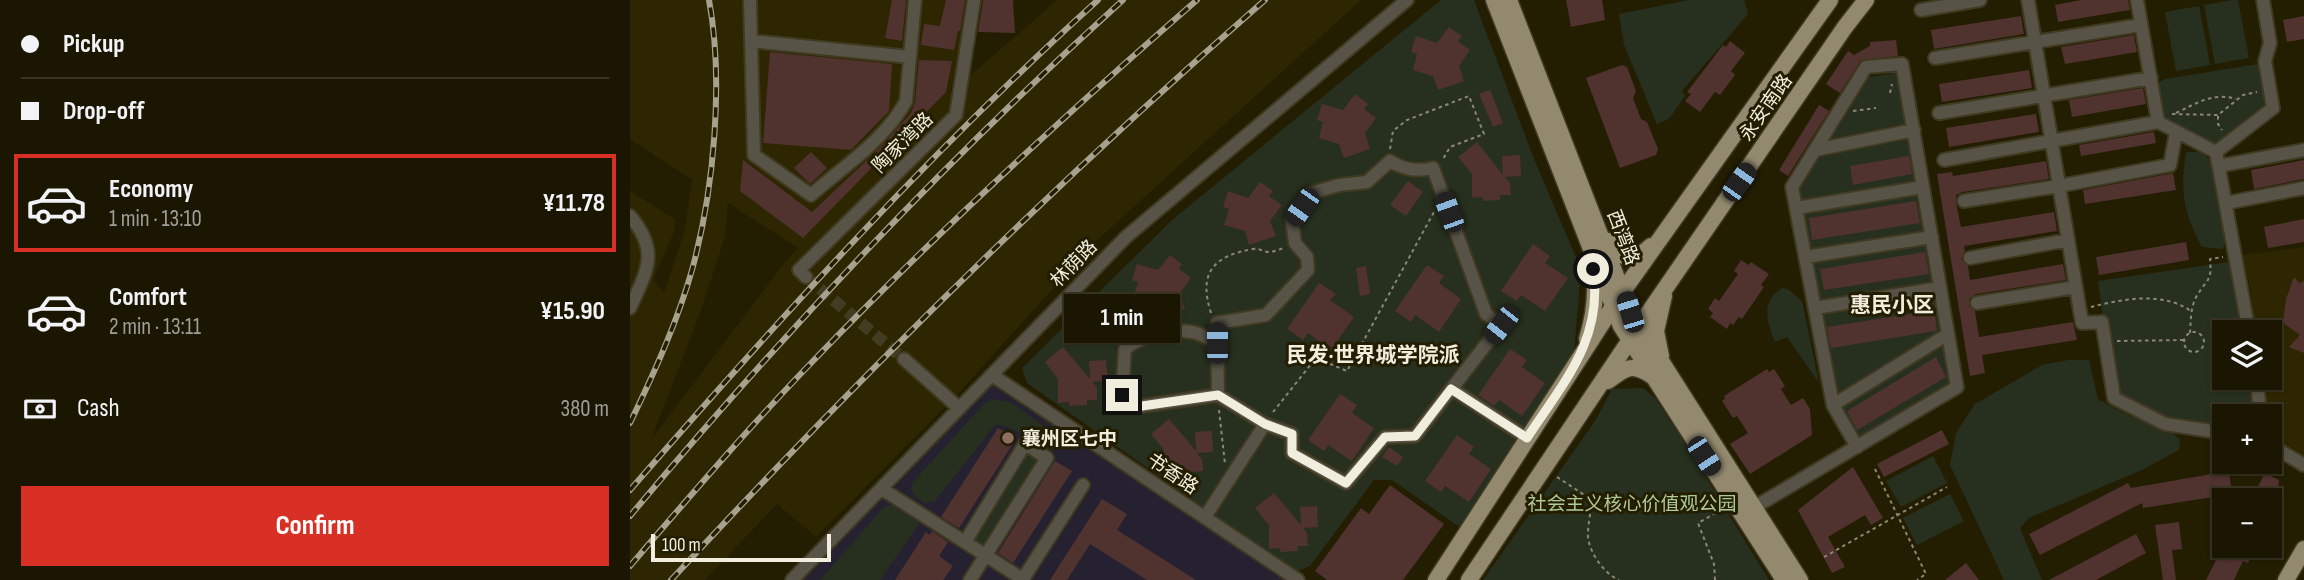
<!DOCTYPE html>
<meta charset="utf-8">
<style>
body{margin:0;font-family:"Sofia Sans Condensed","Noto Sans SC",sans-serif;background:#231f0c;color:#f1f3f6;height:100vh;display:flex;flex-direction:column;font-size:26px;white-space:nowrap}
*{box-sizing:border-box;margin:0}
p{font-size:23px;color:#9f9f99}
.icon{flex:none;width:38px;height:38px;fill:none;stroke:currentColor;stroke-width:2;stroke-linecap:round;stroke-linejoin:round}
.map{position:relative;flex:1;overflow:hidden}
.side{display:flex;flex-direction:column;background:#1a1602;width:630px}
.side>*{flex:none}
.banner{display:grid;align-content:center;height:154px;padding:0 21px;background:#1a1602}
.controls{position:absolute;left:1582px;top:320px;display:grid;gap:14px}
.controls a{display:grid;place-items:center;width:70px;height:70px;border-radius:0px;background:#1a1602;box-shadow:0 2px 5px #0004,0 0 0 2px #383524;font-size:35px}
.scale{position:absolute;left:21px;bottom:18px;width:180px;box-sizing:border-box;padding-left:7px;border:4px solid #f1eedd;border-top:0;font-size:19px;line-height:24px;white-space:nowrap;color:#f1eedd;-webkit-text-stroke:5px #231d02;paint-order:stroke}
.end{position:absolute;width:32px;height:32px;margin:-16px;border:9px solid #f1eedd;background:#111;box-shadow:0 0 0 4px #111}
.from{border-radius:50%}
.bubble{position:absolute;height:49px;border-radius:0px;background:#1a1602;box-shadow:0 2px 5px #0004,0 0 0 2px #383524;font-size:23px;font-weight:700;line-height:49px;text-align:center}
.car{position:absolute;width:21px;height:42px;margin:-21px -10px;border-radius:9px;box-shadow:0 0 5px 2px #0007;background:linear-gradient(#222 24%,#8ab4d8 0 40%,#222 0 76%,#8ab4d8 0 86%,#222 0)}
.banner b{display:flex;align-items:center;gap:24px;height:66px;font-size:26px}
.banner b+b{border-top:2px solid #383524}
.banner i{width:18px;height:18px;background:#f1f3f6}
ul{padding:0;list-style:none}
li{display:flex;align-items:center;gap:21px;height:98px;margin:0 14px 10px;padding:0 7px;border:4px solid transparent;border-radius:0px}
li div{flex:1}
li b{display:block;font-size:26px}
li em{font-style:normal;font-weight:700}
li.active{border-color:#d93025}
li>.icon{width:63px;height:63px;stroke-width:1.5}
.pay{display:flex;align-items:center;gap:18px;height:77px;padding:0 21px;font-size:26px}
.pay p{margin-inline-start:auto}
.cta{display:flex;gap:14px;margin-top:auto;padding:14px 21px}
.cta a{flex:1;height:80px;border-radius:0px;background:#d93025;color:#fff;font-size:28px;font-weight:700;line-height:80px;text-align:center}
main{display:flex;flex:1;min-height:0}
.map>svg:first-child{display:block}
</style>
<main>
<section class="side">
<div class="banner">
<b><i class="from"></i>Pickup</b>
<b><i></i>Drop-off</b>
</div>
<ul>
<li class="active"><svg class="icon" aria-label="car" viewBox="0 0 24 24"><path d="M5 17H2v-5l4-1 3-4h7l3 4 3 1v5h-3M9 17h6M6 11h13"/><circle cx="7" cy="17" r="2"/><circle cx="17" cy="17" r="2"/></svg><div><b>Economy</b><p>1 min · 13:10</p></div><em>¥11.78</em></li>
<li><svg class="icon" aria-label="car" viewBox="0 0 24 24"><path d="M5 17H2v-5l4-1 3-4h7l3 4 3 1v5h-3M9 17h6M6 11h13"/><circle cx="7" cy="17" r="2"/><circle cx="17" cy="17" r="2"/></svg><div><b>Comfort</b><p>2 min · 13:11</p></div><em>¥15.90</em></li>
</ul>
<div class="pay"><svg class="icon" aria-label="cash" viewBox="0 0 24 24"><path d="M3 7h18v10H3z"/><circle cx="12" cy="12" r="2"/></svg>Cash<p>380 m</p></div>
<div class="cta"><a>Confirm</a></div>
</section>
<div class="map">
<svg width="1674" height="580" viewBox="0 0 1674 580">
<rect width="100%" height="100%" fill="#231d02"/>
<path fill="#2d2600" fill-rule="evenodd" d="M 0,0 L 341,0 L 320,93 L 427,0 L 731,0 L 462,245 L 328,394 L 186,537 L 147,504 L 75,580 L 0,580 L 0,191 L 46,220 L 43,234 L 23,280 L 34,293 L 55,229 L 62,180 L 0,139 ZM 98,203 L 168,248 L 155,262 L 21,440 L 70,313 L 95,237 Z
M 1674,247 L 1674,455 L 1671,457 L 1640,440 L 1640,416 L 1634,416 L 1633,378 L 1640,378 L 1640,332 L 1626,332 L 1621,292 L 1612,255 Z"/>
<path fill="#262131" d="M 362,375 L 668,580 L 162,580 Z"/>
<path fill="#27301e" d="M 811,0 L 844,0 L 904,159 L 951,269 L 944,354 L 831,528 L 762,480 L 744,480 L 680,566 L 665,572 L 397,383 L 392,368 L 542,220 Z
M 1059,0 L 1114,0 L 1118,14 L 1052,91 L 1055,96 L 1039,119 L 1027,124 L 994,45 L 989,14 Z
M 1602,0 L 1608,0 L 1619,58 L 1585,64 L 1574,5 Z
M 1569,6 L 1580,65 L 1546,71 L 1535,12 Z
M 1628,64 L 1632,67 L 1640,103 L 1588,144 L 1584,145 L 1535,120 L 1533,117 L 1528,83 L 1535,79 Z
M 1270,72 L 1322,378 L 1319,387 L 1228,438 L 1209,407 L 1169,190 L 1239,77 Z
M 1556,152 L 1571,152 L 1582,162 L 1597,232 L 1593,249 L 1572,247 C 1553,213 1550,190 1556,152 Z
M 1606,261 L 1619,332 L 1594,332 L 1594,378 L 1627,378 L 1629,389 L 1619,416 L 1594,416 L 1594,433 L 1535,424 L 1484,398 L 1468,281 Z
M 1152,288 L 1158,289 L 1172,301 L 1189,383 L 1157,337 L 1145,342 C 1137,322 1130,302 1152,288 Z
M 1438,360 L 1459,360 L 1468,399 L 1498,415 L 1541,432 L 1550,439 L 1549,450 L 1512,470 L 1399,518 L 1390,528 L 1412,580 L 1374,580 L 1320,465 L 1326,433 L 1345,404 L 1412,365 Z
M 1013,388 L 1025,398 L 1058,448 L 1139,580 L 853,580 L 965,421 L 982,389 Z
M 364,399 L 380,402 L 428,436 L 428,446 L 425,450 C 403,450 388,424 365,425 L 305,501 L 295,503 L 286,497 L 281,490 L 282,483 L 356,402 Z
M 395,444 L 417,458 L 355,555 L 335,542 Z
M 1303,456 L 1317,483 L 1271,507 L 1256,481 Z
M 1320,494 L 1334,521 L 1287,545 L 1273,518 Z
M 262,504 L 283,516 L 289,524 L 250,580 L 190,580 L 253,508 Z"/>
<path fill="#50322f" d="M 262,0 L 276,0 L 272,41 L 255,38 Z
M 316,0 L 335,0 L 330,31 L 328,31 L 324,50 L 291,45 L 294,24 L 310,26 Z
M 353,0 L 383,0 L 385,33 L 348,32 Z
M 936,0 L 972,0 L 975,20 L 941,27 Z
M 1451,0 L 1498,0 L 1500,10 L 1428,22 L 1425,5 Z
M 1391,16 L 1394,34 L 1304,49 L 1301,30 Z
M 1674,16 L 1674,39 L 1657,42 L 1653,20 Z
M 819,27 L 832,36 L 828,41 L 840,50 L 829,66 L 834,81 L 808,90 L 803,76 L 783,70 L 787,54 L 781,52 L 786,36 L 807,43 Z
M 1504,35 L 1507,52 L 1435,64 L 1431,47 Z
M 1266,40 L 1268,56 L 1231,60 L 1210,93 L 1196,84 L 1218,51 L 1224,55 L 1240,46 L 1240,42 Z
M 1100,41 L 1115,53 L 1101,71 L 1105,75 L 1090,95 L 1085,92 L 1070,112 L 1055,101 L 1061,94 L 1057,92 L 1093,45 L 1096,47 Z
M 140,52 L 262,64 L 259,111 L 221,150 L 133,143 Z
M 289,60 L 322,61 L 316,92 L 173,238 L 110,191 L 113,160 L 182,212 L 252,146 L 281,113 L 285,102 Z
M 992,65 L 997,67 L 1006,91 L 1003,98 L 1011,119 L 1017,122 L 1028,149 L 1026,155 L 990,168 L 956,78 Z
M 1399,70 L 1402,88 L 1312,102 L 1309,84 Z
M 1513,88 L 1516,104 L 1442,117 L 1439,100 Z
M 860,90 L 873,123 L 863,127 L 849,94 Z
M 725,94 L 738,104 L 734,109 L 746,118 L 735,133 L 740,149 L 714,158 L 709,144 L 689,138 L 693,122 L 687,120 L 692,104 L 713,110 Z
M 1189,105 L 1199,111 L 1158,176 L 1149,170 Z
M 1406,114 L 1409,132 L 1319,147 L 1316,128 Z
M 1524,132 L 1526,143 L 1451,156 L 1449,145 Z
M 847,142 L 873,175 L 872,156 L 890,155 L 891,176 L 875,177 L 880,183 L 881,195 L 870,195 L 870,200 L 853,201 L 852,197 L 842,198 L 842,174 L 828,157 Z
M 181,152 L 197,168 L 180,184 L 164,168 Z
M 1279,156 L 1282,174 L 1223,185 L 1220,166 Z
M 1674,160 L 1674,179 L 1624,189 L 1621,170 Z
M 1416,161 L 1419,179 L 1333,192 L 1326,195 L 1326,203 L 1331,227 L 1424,212 L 1427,231 L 1334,246 L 1335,251 L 1331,259 L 1338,266 L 1340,280 L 1433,264 L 1436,280 L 1346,294 L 1339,299 L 1339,305 L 1345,311 L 1349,337 L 1443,322 L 1447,340 L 1352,355 L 1355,373 L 1340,376 L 1307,174 L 1322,172 L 1323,176 Z
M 1543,173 L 1546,190 L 1455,204 L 1453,190 Z
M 778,181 L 793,192 L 776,216 L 760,205 Z
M 630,182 L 643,191 L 639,196 L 652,205 L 640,221 L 646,236 L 619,245 L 615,231 L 594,225 L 599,209 L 593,207 L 598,191 L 618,198 Z
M 1286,201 L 1290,223 L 1182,240 L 1179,218 Z
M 1674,219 L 1674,242 L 1638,248 L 1634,227 Z
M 1556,242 L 1559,260 L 1469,275 L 1466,257 Z
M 903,244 L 920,256 L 915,263 L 938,278 L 915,311 L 891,295 L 887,301 L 871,291 Z
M 1295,252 L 1299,274 L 1194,290 L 1190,269 Z
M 540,255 L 552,264 L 549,269 L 561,278 L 550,293 L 555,309 L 529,318 L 524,304 L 503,298 L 508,282 L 502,280 L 507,264 L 528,270 Z
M 1111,260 L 1119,265 L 1121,262 L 1139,274 L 1131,285 L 1134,287 L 1112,319 L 1109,317 L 1103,325 L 1100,323 L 1097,329 L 1080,317 L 1083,313 L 1078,309 L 1085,298 L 1089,301 L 1108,274 L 1104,271 Z
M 797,265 L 814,276 L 809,283 L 831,299 L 809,332 L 785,315 L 781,322 L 765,311 Z
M 736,266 L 740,294 L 730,296 L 726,268 Z
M 1664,277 L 1669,283 L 1674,281 L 1674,353 L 1659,347 L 1670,335 L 1653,323 L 1656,299 Z
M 689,283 L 706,294 L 700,300 L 724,317 L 701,350 L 678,333 L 673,340 L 657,329 Z
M 1304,310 L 1307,330 L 1306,331 L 1201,348 L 1197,327 Z
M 433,347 L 460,379 L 459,361 L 476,360 L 478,381 L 462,382 L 467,387 L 467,400 L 457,400 L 457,405 L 439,406 L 439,402 L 428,403 L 428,379 L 415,362 Z
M 880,349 L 897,360 L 892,367 L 915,383 L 892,416 L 869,400 L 864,406 L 848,395 Z
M 1306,357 L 1316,377 L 1227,430 L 1217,411 Z
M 1137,369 L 1139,372 L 1144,369 L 1155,386 L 1151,389 L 1161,405 L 1173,398 L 1180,409 L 1182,435 L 1120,474 L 1100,444 L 1118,433 L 1107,416 L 1103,418 L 1092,401 L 1095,399 L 1094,396 Z
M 710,394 L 727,405 L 722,413 L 744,428 L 722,461 L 698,445 L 694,451 L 678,440 Z
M 539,419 L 566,451 L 565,432 L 582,431 L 583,452 L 567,453 L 572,459 L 573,471 L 562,472 L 563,476 L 545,477 L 545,473 L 534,474 L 534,450 L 521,434 Z
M 368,428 L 386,439 L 329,528 L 311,517 Z
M 1312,430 L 1319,444 L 1254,477 L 1247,464 Z
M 827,435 L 844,447 L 839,454 L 861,469 L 839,502 L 815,486 L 811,492 L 795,481 Z
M 759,447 L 773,457 L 767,466 L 752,457 Z
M 425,461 L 442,471 L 383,563 L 368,553 Z
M 1223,467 L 1253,518 L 1241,525 L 1235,515 L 1198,537 L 1215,567 L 1202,573 L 1168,510 Z
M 1599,471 L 1602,494 L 1513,508 L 1512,503 L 1410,555 L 1399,534 L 1498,483 L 1501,488 Z
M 1635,473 L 1649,480 L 1648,489 L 1653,494 L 1640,520 L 1640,500 L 1621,500 Z
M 760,485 L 814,524 L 773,580 L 697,580 L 685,571 L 731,508 L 739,514 Z
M 644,493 L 671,525 L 670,507 L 687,506 L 688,527 L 673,528 L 677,533 L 678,546 L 667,546 L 668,551 L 650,552 L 650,548 L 639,549 L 639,525 L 625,508 Z
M 472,499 L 497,514 L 487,530 L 566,580 L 517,580 L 460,544 L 437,580 L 420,580 Z
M 1549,522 L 1552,549 L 1542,550 L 1546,580 L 1533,580 L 1525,525 Z
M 302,531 L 318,542 L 309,556 L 323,566 L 313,580 L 265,580 L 296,532 L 300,535 Z
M 1506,534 L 1516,553 L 1466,580 L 1419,580 Z
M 1597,546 L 1626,546 L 1618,563 L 1613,561 L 1604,580 L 1576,580 L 1588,556 L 1592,558 Z
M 1336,563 L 1349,580 L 1315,580 Z"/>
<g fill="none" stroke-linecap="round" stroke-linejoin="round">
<path stroke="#423c23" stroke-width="12" stroke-dasharray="12 6" stroke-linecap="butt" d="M 176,277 L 274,359"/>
<g stroke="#403a21" stroke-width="16">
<path id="minor" d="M 120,0 L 124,155 L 181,195 C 214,166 255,140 276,101 L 285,0
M 1398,0 L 1452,323 L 1472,322 L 1484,398 L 1535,424 L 1594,433
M 1507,0 L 1528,122 L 1586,152
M 1291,10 L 1350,0
M 121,41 L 280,57
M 1305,58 L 1511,25
M 1309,113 L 1521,78
M 1185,150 L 1284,130
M 1586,152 L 1619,332
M 1586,152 L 1643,108 L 1635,61 L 1640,43 L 1633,0
M 1314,160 L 1528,122
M 1589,166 L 1674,150
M 1334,201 L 1429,186 L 1540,165 L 1546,132
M 1596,203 L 1674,188
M 1166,208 L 1293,187
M 0,216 C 30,251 17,271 0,308
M 1175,257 L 1302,237
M 1340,258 L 1438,240
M 176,277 L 169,270 L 326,115 L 344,0
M 1347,303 L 1446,287
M 1185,308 L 1310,288
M 587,343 C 580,340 573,335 566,333 C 546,327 510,336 495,349 L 492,395 L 505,407 L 588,395
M 274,359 L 329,408
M 362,375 L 668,580
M 1627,378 L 1630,416
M 822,389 L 897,438
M 1203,405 L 1318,334
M 1640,445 L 1674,465
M 252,489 L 394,580
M 1123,508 L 1327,387 L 1272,64 L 1236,67 L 1162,187 L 1203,405 L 1227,447
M 575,517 L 635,424 L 588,395 L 587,323 L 636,315 L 678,270 L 677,257 L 665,243 L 662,220 L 681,193 L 709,185 L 737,182 L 760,161 C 774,170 787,172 803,168 L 856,314 L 871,325 L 785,436 L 755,437 L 716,483 L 662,453 L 662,434 L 635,424
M 335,542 L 395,444 L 417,458 L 340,580
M 393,579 L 453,485
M 162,580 L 496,237 L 777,0"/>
</g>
<g stroke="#403a21" stroke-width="19">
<path id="major" d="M 864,0 L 991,326 L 1154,580
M 879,0 L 1000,312 L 1170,580
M 978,241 C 992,260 1002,264 1021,246
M 957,339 C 964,316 967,296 964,272
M 1031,356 L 1026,331 L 1034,296
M 978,381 C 995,368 1002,362 1022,376
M 806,580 L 993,291 L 1200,0
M 839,580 L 1008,328 L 1215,27 L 1236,0
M 1656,580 L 1674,549"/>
</g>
<path stroke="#8c8771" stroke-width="2" stroke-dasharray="3.5 3.5" stroke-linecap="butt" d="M 1260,93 L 1262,84
M 1223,111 L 1246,108
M 1546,113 C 1567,103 1583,92 1606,99
M 1542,114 L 1588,115 L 1613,95 L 1627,92
M 1588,116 L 1588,124 L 1592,130
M 760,149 L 763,131 L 777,120 L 839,96 L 854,134 L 820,147 L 812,161
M 1461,307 C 1493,299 1532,291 1561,311
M 581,313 C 568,273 583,256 623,249 C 630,248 633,252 639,252 C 644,252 651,249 655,247
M1554 342a10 10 0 1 1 20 0a10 10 0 1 1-20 0Z
M 1560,333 C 1561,320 1560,306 1568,294 C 1578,278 1582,281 1580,259 L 1593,257
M 1487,341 L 1555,340
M 589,410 L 595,464
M 643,412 L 686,358 L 717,371 L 804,212
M 1602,416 L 1616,403
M 1245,469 L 1296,574 L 1287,580
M 927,477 L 962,500 C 961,511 958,523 958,535 C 958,551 974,574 989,580
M 1194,557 L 1317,487
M 1085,580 L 1084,564 L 1068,523 L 1091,510"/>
<use href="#minor" stroke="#575347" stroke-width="12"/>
<use href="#major" stroke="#92896f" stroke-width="16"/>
<g stroke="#a6a28e" stroke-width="6">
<path id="rail" d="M 0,423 C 24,373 47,323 62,270 C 84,190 94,81 79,0
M 0,490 C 148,320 300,152 468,0
M 0,516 C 153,333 316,160 493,0
M 0,566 C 60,496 120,426 184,360 C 305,234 435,115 567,0
M 41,580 C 229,377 426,182 635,0"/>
</g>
<use href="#rail" stroke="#231d02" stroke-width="3.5" stroke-dasharray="10" stroke-linecap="butt"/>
</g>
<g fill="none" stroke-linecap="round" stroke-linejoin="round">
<path stroke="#f1eedd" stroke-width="9" d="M 492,395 L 505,407 L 588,395 L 635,424 L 662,434 L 662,453 L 716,483 L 755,437 L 785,436 L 821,389 L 897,438 C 933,383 974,339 963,269"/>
</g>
<circle fill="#8d6e63" stroke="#231d02" stroke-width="2.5" cx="378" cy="438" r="7"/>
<g text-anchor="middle" stroke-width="6" stroke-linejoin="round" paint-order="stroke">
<g font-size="19" fill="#f1eedd" stroke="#231d02">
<text transform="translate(1135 107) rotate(-55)" y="7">永安南路</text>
<text transform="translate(272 142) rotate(-45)" y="7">陶家湾路</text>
<text transform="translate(994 237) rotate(69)" y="7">西湾路</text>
<text transform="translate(443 263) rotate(-46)" y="7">林荫路</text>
<text transform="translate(543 473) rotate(34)" y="7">书香路</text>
</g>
<g font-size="19" font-weight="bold" fill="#f1eedd" stroke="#231d02" text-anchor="start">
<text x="392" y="445">襄州区七中</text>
</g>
<g font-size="19" fill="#afca95" stroke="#231d02">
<text x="1002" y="510">社会主义核心价值观公园</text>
</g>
<g font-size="21" font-weight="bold" fill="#f1eedd" stroke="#231d02">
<text x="1262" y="312">惠民小区</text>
<text x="743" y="362">民发·世界城学院派</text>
</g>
</g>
</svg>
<div class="controls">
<a><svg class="icon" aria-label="layers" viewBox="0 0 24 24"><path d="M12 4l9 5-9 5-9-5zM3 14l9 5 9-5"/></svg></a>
<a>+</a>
<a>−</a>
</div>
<div class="scale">100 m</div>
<i class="end from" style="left:963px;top:269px"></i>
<i class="end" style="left:492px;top:395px"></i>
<div class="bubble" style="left:434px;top:294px;width:116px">1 min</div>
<i class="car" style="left:1109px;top:182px;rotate:35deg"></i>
<i class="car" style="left:672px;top:207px;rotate:215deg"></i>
<i class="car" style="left:819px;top:212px;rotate:340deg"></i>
<i class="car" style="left:1000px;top:312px;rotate:343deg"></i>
<i class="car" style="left:871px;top:325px;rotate:218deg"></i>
<i class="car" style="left:587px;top:343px;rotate:0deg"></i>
<i class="car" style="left:1074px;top:456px;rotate:147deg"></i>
</div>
</main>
